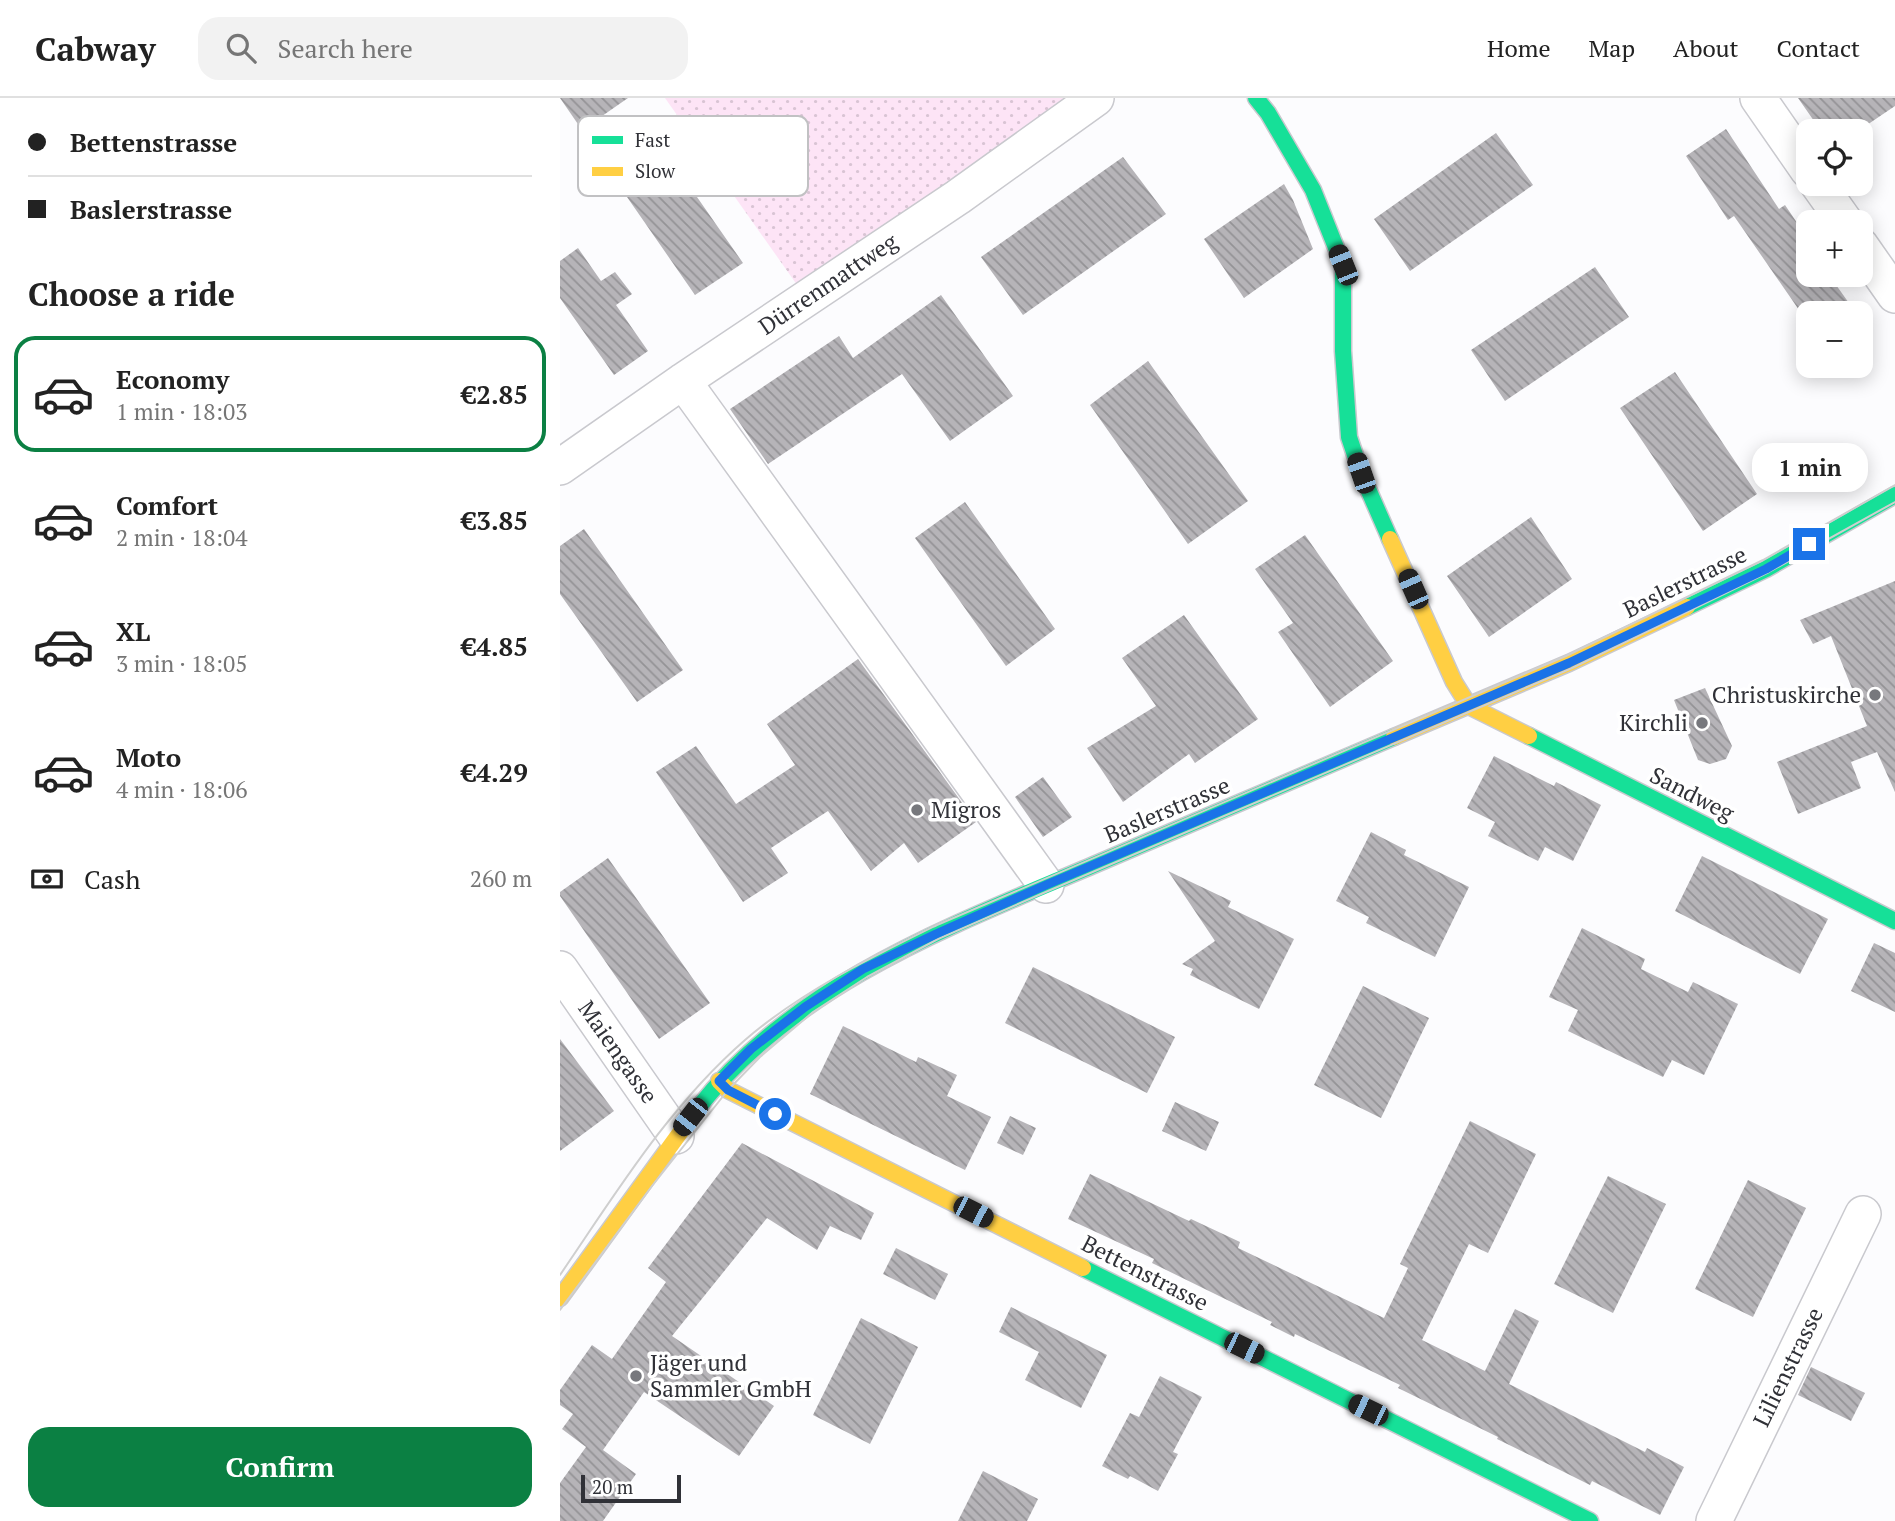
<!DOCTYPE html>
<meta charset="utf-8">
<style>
body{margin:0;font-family:"PT Serif",serif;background:#f2f2f2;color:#222;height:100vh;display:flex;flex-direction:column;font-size:26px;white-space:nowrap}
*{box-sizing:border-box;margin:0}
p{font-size:23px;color:#767676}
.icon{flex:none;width:38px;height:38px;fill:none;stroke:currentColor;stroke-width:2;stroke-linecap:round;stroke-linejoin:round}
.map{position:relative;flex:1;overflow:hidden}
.side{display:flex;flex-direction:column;background:#fff;width:560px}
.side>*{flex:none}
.banner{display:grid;align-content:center;height:154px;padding:0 28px;background:#fff}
.tools{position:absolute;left:1236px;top:21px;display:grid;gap:14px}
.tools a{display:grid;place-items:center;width:77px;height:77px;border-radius:14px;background:#fff;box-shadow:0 4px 18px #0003;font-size:35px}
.scale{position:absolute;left:21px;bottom:18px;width:100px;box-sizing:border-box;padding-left:7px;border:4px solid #303137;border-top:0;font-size:19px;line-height:24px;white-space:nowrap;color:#303137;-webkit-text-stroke:5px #fff;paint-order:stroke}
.end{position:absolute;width:32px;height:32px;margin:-16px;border:9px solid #1a73e8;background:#fff;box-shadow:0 0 0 4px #fff}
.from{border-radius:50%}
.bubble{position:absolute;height:49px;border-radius:21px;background:#fff;box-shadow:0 4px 18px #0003;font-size:23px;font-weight:600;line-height:49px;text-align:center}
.car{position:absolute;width:21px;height:42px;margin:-21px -10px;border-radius:9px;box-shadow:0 0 5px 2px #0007;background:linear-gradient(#222 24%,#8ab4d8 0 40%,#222 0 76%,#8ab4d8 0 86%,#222 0)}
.banner b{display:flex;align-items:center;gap:24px;height:66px;font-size:26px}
.banner b+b{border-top:2px solid #e0e0e0}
.banner i{width:18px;height:18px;background:#222}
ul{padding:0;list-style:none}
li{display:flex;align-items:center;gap:21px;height:116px;margin:0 14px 10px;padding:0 14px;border:4px solid transparent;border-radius:21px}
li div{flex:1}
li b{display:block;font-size:26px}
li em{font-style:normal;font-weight:600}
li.active{border-color:#0b8043}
li>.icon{width:63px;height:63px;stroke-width:1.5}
h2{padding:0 28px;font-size:32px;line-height:84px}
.pay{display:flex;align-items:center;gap:18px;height:77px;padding:0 28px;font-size:26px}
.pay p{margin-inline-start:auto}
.action{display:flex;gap:14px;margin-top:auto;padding:14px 28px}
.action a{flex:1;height:80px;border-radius:21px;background:#0b8043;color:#fff;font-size:28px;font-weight:600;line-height:80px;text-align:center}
header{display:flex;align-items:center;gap:42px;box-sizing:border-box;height:98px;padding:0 35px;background:#fff;border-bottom:2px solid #e0e0e0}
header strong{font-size:33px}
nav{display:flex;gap:38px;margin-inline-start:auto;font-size:24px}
.search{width:490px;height:63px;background:#f2f2f2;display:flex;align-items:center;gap:18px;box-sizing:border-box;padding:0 24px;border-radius:21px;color:#767676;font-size:26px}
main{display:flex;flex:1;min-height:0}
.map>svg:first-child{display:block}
</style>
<header>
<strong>Cabway</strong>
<div class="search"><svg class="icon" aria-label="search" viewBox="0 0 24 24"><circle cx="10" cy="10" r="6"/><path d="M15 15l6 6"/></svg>Search here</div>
<nav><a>Home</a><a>Map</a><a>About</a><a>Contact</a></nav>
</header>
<main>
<section class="side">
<div class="banner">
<b><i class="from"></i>Bettenstrasse</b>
<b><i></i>Baslerstrasse</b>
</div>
<h2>Choose a ride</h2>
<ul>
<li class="active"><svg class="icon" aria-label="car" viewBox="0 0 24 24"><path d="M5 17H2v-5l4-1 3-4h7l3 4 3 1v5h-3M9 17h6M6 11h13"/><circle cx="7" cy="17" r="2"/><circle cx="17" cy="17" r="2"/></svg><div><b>Economy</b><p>1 min · 18:03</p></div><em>€2.85</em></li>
<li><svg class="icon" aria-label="car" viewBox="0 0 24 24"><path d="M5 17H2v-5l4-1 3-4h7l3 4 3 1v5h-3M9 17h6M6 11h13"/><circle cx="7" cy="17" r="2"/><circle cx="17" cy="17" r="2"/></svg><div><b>Comfort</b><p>2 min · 18:04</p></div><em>€3.85</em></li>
<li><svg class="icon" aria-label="car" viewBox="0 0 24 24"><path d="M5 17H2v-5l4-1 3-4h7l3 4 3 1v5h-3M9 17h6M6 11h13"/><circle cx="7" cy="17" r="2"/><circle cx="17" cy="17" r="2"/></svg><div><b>XL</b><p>3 min · 18:05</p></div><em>€4.85</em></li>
<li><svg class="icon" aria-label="car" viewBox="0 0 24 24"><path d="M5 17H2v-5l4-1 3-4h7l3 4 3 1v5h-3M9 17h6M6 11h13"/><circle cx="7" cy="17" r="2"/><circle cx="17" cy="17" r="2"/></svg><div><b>Moto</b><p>4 min · 18:06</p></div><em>€4.29</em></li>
</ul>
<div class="pay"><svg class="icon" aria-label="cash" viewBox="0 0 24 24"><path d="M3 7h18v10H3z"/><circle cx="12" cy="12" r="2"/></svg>Cash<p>260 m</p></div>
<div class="action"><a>Confirm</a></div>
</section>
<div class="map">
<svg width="1335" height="1423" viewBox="0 0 1335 1423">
<defs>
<pattern id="park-dots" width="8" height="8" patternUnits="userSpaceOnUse" patternTransform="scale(1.75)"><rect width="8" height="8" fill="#fde4f6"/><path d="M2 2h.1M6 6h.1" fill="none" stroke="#d9c4d4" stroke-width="1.8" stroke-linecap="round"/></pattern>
<pattern id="building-back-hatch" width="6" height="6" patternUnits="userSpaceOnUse" patternTransform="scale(1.75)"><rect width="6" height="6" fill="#b6b4b8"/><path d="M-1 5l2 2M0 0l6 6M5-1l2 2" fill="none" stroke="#949396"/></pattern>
</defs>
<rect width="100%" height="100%" fill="#fcfcfe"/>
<path fill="url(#park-dots)" d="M 105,0 L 535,0 L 247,201 Z"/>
<path fill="url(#building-back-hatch)" d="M 0,0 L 68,0 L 22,32 Z
M 1238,0 L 1335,0 L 1335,8 L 1298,33 L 1261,33 Z
M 1166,31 L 1219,111 L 1225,107 L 1248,141 L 1248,177 L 1269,177 L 1296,215 L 1248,215 L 1248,225 L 1174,118 L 1168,122 L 1126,58 Z
M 936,35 L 973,87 L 850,173 L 814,121 Z
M 563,59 L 606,116 L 463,217 L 421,159 Z
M 114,66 L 183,165 L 135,197 L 67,99 Z
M 724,86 L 733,102 L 753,151 L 684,200 L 644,141 Z
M 18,150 L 41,183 L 55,174 L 72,196 L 56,207 L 88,253 L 54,277 L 0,200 L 0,163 Z
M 1035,169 L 1069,219 L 945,303 L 911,252 Z
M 381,197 L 453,298 L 390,343 L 342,276 L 208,366 L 170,311 L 279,238 L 293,260 Z
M 588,263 L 688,403 L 628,446 L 530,307 Z
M 1115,274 L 1197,396 L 1143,433 L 1060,310 Z
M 405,404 L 495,531 L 446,568 L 355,440 Z
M 971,419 L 1012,481 L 929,539 L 887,478 Z
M 24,431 L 123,572 L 77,604 L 0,496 L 0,448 Z
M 745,437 L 833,563 L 770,609 L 718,534 L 733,525 L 695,471 Z
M 1335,483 L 1335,694 L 1317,654 L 1291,664 L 1301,690 L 1238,716 L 1217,664 L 1307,628 L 1271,538 L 1253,546 L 1240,522 Z
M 624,517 L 698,621 L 635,665 L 629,656 L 563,704 L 527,650 L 596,608 L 562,560 Z
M 298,561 L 416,724 L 358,765 L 344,745 L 311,773 L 268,713 L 211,750 L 228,775 L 183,804 L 96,674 L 136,648 L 176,706 L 235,667 L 207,626 Z
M 1145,590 L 1172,648 L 1166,661 L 1150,666 L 1138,662 L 1114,602 Z
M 934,658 L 994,688 L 996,684 L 1041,707 L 1013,763 L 985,749 L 978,763 L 928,738 L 935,724 L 907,710 Z
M 483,679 L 512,719 L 483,739 L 455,699 Z
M 811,734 L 846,752 L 844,757 L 909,789 L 875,859 L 806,825 L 809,819 L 776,803 Z
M 1142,758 L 1268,821 L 1240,876 L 1115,813 Z
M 48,760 L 150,905 L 99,941 L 0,798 L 0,794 Z
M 608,773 L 671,803 L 668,809 L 734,841 L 699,911 L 630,877 L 633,871 L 622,866 L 655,843 Z
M 1022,830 L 1085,861 L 1081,871 L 1128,894 L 1133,884 L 1178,906 L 1144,977 L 1112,962 L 1103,979 L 1008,933 L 1018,912 L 989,899 Z
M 1314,845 L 1335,855 L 1335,914 L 1291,893 Z
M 473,869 L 615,939 L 587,995 L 445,925 Z
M 803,888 L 869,920 L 821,1020 L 754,987 Z
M 283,928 L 356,964 L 358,959 L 397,977 L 387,998 L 431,1019 L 405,1072 L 250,996 Z
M 0,941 L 54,1013 L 0,1053 Z
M 615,1004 L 659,1024 L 646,1053 L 602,1033 Z
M 450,1018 L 476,1030 L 463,1057 L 437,1045 Z
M 910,1023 L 976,1056 L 928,1155 L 909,1146 L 862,1242 L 925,1273 L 955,1211 L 979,1223 L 949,1286 L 1085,1354 L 1087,1350 L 1124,1369 L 1100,1417 L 1032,1383 L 1030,1387 L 1000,1372 L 937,1341 L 938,1339 L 838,1290 L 840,1287 L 735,1236 L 734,1239 L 710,1227 L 712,1224 L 592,1165 L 594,1161 L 508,1121 L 530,1076 L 629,1123 L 631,1121 L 680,1144 L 678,1150 L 824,1220 L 848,1170 L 840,1166 Z
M 182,1045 L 314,1115 L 301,1142 L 270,1128 L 257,1152 L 207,1120 L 112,1238 L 214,1308 L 179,1358 L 84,1294 L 43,1352 L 76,1376 L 43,1423 L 0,1423 L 0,1385 L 26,1349 L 2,1331 L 13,1316 L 0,1307 L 0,1292 L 32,1247 L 52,1261 L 106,1184 L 88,1170 Z
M 1048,1078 L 1106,1106 L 1053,1215 L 994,1186 Z
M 1188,1082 L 1246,1110 L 1193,1219 L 1135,1191 Z
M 336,1150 L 388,1176 L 375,1202 L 323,1176 Z
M 451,1209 L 547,1257 L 521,1310 L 465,1282 L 479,1254 L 439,1234 Z
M 301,1220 L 358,1249 L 310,1346 L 253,1317 Z
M 1251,1269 L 1305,1295 L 1291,1323 L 1238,1297 Z
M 600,1278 L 642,1299 L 613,1354 L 618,1356 L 598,1393 L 570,1378 L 568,1381 L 542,1368 L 570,1315 L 579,1319 Z
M 423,1373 L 478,1401 L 467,1423 L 398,1423 Z"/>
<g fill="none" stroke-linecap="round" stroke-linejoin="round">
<g stroke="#c9c9ce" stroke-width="38">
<path id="street" d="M 1198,0 L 1248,72
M 1258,86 L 1285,124
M 1300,147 L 1335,197
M 123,283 L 486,787
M 0,369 L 123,283 L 398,99 L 536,0
M 0,871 L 116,1038
M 1154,1423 L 1303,1116"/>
</g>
<g stroke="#c9c9ce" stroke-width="19">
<path id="fast" d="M 696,0 L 708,15 L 753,92 L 783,167 L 783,253 L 789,339 L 801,375 L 830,441
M 1127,509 L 1206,471 L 1335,397
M 969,638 L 1335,823
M 138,1010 C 237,884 393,827 536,766 C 635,724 735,681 834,639
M 523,1170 L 1030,1423"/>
</g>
<g stroke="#c9c9ce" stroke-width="19">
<path id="slow" d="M 830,441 L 894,584 L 909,608 L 969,638
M 834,639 L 1009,565 L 1127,509
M 159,983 L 168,992 L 523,1170
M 0,1200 L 138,1010"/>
</g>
<use href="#street" stroke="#fff" stroke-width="35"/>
<use href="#fast" stroke="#16e098" stroke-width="16"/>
<use href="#slow" stroke="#ffcf43" stroke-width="16"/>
<path stroke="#cfcfcf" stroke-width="2" d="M 0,1177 C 56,1095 109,1008 185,942 C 242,893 310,860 377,827 L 1006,558 L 1203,462 L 1335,387
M 0,1212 L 92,1088 L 168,992 L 200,959 L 253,914 L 307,879 L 378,841 L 488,793 L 1012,570 L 1209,474 L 1335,404"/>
</g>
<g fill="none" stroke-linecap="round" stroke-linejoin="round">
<path stroke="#1a73e8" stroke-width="9" d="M 215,1016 L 168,992 L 159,983 L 191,951 L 245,909 L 303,871 L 376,836 L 486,787 L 1009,565 L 1206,471 L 1249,446"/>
</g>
<g fill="#77787d" stroke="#fff" stroke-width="2.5">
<circle cx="1315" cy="597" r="7"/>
<circle cx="1142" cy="625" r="7"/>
<circle cx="357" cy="712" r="7"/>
<circle cx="76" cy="1278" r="7"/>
</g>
<g text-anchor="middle" stroke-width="7" stroke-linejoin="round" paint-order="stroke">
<g font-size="23" fill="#303137" stroke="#fff">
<text transform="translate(268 186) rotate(-34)" y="8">Dürrenmattweg</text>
<text transform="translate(1125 484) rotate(-26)" y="8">Baslerstrasse</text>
<text transform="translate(1132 696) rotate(27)" y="8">Sandweg</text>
<text transform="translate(607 712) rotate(-23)" y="8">Baslerstrasse</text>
<text transform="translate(58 954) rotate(55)" y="8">Maiengasse</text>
<text transform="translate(585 1175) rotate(27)" y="8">Bettenstrasse</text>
<text transform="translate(1228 1269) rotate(-64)" y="8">Lilienstrasse</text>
</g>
<g font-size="23" fill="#303137" stroke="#fff" text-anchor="end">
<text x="1301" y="605">Christuskirche</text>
<text x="1128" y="633">Kirchli</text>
<text x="371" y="720" text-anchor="start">Migros</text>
<text x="90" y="1273" text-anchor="start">Jäger und<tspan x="90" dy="26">Sammler GmbH</tspan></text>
</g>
</g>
<rect x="18" y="18" width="230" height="80" rx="10" fill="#fff" stroke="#c1c1c3" stroke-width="2"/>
<rect x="32" y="38" width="31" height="8" fill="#16e098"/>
<rect x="32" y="69" width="31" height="9" fill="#ffcf43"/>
<g font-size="19" fill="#303137">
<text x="75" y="49">Fast</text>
<text x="75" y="80">Slow</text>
</g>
</svg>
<div class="tools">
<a><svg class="icon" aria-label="locate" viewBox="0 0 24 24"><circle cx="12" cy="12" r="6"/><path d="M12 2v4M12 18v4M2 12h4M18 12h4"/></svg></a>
<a>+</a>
<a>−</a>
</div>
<div class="scale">20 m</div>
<i class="end from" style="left:215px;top:1016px"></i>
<i class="end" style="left:1249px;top:446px"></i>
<div class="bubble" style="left:1192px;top:345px;width:116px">1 min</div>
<i class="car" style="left:783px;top:167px;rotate:338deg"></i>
<i class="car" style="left:801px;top:375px;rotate:341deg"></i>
<i class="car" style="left:853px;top:491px;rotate:336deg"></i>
<i class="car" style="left:130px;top:1019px;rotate:218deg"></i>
<i class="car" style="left:413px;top:1114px;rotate:117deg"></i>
<i class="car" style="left:684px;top:1250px;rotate:116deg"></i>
<i class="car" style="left:808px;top:1312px;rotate:296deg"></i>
</div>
</main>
